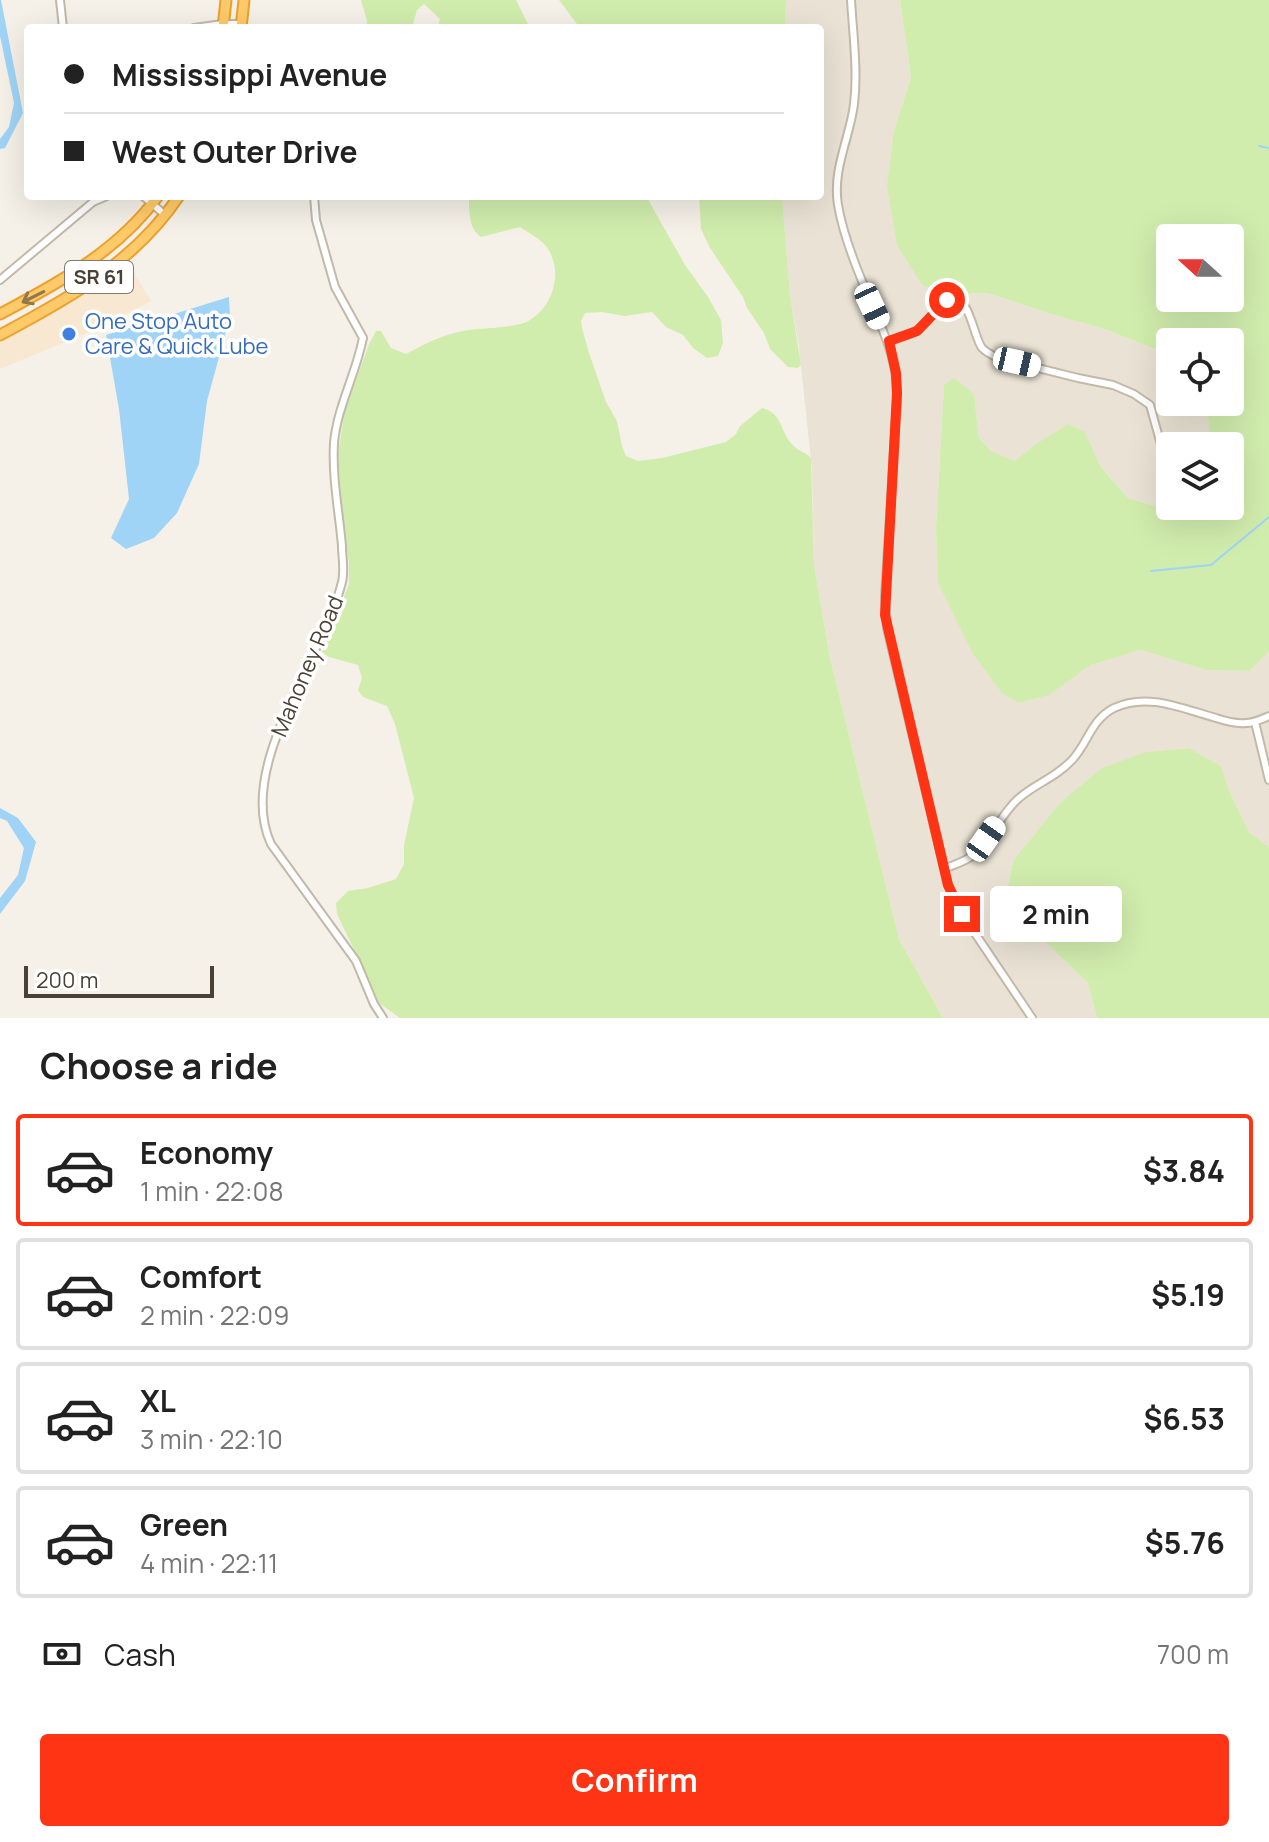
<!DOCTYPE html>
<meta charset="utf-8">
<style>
body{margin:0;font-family:Manrope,sans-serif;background:#f6f6f6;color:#222;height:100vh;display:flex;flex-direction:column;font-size:30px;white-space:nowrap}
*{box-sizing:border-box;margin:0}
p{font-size:26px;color:#767676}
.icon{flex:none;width:44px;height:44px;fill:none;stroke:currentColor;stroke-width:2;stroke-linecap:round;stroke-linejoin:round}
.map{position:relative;height:1018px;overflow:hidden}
.panel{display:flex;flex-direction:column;background:#fff;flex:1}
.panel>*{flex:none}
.guide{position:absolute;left:24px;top:24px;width:800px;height:176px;border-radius:8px;box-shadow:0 8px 32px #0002;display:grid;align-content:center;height:176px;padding:0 40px;background:#fff}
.needle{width:52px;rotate:291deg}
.controls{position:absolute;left:1156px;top:224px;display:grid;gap:16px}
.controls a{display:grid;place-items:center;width:88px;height:88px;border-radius:8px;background:#fff;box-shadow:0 8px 32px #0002;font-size:40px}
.scale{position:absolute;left:24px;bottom:20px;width:190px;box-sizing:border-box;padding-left:8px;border:4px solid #494136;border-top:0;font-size:22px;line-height:28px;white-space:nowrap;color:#494136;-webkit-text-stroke:6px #fff;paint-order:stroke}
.end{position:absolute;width:36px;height:36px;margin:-18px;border:10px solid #ff3415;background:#fff;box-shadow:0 0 0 4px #fff}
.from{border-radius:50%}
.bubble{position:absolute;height:56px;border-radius:8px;background:#fff;box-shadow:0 8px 32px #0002;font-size:26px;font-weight:700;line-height:56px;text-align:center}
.car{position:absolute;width:24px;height:48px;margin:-24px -12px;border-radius:10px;box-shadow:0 0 6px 2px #0007;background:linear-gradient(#fff 24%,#345 0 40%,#fff 0 76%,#345 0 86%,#fff 0)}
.guide b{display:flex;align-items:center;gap:28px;height:76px;font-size:30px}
.guide b+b{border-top:2px solid #e0e0e0}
.guide i{width:20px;height:20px;background:#222}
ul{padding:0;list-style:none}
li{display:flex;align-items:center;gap:24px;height:112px;margin:0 16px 12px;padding:0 24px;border:4px solid #e0e0e0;border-radius:8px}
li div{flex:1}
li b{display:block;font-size:30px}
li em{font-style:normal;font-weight:700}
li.selected{border-color:#ff3415}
li>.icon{width:72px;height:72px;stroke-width:1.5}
h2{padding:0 40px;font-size:36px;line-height:96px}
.pay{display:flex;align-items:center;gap:20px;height:88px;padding:0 40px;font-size:30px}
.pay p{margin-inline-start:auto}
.action{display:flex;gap:16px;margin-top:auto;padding:16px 40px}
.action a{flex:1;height:92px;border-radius:8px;background:#ff3415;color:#fff;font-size:32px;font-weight:700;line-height:92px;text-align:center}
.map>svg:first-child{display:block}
</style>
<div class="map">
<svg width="1269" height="1018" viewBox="0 0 1269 1018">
<rect width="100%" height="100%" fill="#f5f1e8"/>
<path fill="#eae3d5" d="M 786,0 L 900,0 L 911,77 L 894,131 L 953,294 L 987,293 L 1064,318 L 1102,328 L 1162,352 L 1170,359 L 1170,402 L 1201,402 L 1207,408 L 1210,437 L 1206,446 L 1170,446 L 1170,494 L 1155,506 L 1128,498 L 1101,467 L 1085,432 L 1033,446 L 1015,462 L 991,451 L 979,438 L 974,394 L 944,385 L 936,527 L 938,583 L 1019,703 L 1048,695 L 1091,665 L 1141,650 L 1206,670 L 1250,671 L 1269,651 L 1269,847 L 1249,832 L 1229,790 L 1221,766 L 1189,748 L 1146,752 L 1013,861 L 1006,895 L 1019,917 L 1088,983 L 1097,1018 L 943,1018 L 899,939 L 830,658 L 814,565 L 812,470 L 799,347 L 790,295 L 782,196 L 820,196 L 820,28 L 785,28 Z"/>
<path fill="#f8e7d1" d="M 127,262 L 151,301 L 104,326 L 0,369 L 0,341 L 82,296 Z"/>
<path fill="#d1edad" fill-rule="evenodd" d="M 361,0 L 516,0 L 530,28 L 438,28 L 440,19 L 424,4 L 417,10 L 412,28 L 367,28 L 367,21 Z
M 559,0 L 786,0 L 785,28 L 580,28 Z
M 900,0 L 1269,0 L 1269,651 L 1250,671 L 1206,670 L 1141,650 L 1091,665 L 1049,695 L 1019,703 L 1002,693 L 973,654 L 938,583 L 936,528 L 944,385 L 954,378 L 974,394 L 979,438 L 991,451 L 1015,461 L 1033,446 L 1068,424 L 1085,432 L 1101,467 L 1128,498 L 1155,506 L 1170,494 L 1170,506 L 1230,506 L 1230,446 L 1206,446 L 1210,436 L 1207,408 L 1201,402 L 1230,402 L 1230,342 L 1170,342 L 1170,359 L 1162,352 L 1102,328 L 1064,318 L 987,293 L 953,294 L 922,285 L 897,245 L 887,186 L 894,131 L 911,77 ZM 1230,238 L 1230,298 L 1170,298 L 1170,238 Z
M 469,196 L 646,196 L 685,265 L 708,297 L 721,320 L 723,343 L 718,356 L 707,358 L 693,348 L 683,335 L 666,327 L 652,312 L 625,316 L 602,312 L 585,313 L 581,321 L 582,328 L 589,353 L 606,402 L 617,421 L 622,446 L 626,456 L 638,461 L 662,458 L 726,442 L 736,434 L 740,426 L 762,408 C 785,414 778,432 795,447 C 800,452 806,452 811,458 L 814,565 L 830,658 L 899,939 L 943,1018 L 400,1018 L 379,1003 L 337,914 L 336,903 L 348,891 L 368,888 L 396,879 L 404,864 L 404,845 L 414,798 L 395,724 L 387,706 L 363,697 L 358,690 L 362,678 L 358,665 L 329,657 L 322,652 L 349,584 L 349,564 L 342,513 L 338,453 L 345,411 L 369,344 L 376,331 L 381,331 L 391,348 L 406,354 C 426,343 446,333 469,330 C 484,328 518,328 530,320 C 555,305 564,268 545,245 C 539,238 527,232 520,227 L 481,237 C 468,228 469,210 469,196 Z
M 699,196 L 782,196 L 790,295 L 801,365 L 798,368 L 788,367 L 770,349 L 764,333 L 747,308 L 743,297 L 710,248 L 701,229 Z
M 1189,748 L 1221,766 L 1229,790 L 1249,832 L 1269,847 L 1269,1018 L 1097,1018 L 1088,983 L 1019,917 L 1006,895 L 1013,861 L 1060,803 L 1102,768 L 1146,752 Z"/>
<path fill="#9fd4f6" d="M 0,0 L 1,0 L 23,113 L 5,148 L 0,149 L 0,139 L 9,127 L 14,103 L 0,36 Z
M 229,297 L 230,317 L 207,401 L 199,464 L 177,513 L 154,538 L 126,549 L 111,538 L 129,499 L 119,409 L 106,335 Z
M 0,808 L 18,818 L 36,842 L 25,881 L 0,914 L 0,898 L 18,875 L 24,848 L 7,821 L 0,818 Z"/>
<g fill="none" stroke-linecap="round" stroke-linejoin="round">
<path stroke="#9fd4f6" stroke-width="2" d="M 1259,146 L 1269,148
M 1151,571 L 1211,565 L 1269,517"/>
<g stroke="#c2b9a9" stroke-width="10">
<path id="minor" d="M 60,0 L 63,28
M 851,0 C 853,34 858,70 854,104 C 850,138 832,169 838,205 C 843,235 861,280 874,309 C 888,342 898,365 897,402 L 885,596 L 887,628 L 948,885 L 962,914 L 1032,1018
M 194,28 L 223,24 L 242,24
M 143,196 L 164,214
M 314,196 L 316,220 L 335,287 L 363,338 C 360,352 356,365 351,379 C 344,400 336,420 334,443 C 332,478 339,511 342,546 C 342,557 345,571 342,582 C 324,656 235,767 271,844 L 356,961 L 374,1004 L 383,1018
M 0,280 L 93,202 L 107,196
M 889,341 C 898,338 910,335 918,330 C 930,322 936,303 950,299 C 970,294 973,336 982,348 C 987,353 992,355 998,358 L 1078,378 L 1113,385 L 1134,394 L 1150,405 L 1163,452
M 1255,722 L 1269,780
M 944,869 C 953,865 964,862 972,856 C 991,841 1000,815 1018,799 C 1034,784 1056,778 1073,759 C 1088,742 1092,719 1114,708 C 1148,692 1183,709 1216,718 C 1225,721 1236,724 1246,723 C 1254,723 1262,719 1269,716"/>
</g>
<g stroke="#eba12c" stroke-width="13">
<path id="highway" d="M 223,28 L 226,0
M 241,28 L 244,0
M 0,314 C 59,283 119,250 158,196
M 0,335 C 68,299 135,262 179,196"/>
</g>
<use href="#minor" stroke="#fff" stroke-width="6"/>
<use href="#highway" stroke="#ffca69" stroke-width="9"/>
</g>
<defs><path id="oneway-shaft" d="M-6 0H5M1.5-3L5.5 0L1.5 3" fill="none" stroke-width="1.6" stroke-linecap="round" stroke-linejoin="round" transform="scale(2)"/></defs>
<use stroke="#92784a" href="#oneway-shaft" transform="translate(33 297) rotate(153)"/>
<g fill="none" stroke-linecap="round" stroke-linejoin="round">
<path stroke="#ff3415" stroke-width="10" d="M 947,300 L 917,331 L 889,341 L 896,373 L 897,393 L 885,615 L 948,885 L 962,914"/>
</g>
<circle fill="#3f7fe0" stroke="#fff" stroke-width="3" cx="69" cy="334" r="8"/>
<g text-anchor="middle" stroke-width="7" stroke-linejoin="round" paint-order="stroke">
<rect fill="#fff" stroke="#807a72" stroke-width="2" x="65" y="261" width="68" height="32" rx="6"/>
<g font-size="20" font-weight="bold" fill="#494136">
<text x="99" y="284">SR 61</text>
</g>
<g font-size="22" fill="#366cbe" stroke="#fff" text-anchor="start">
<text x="85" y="329">One Stop Auto<tspan x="85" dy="25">Care &amp; Quick Lube</tspan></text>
</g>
<g font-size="22" fill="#494136" stroke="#fff">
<text transform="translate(307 666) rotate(-67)" y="8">Mahoney Road</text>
</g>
</g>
</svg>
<div class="controls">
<a><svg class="needle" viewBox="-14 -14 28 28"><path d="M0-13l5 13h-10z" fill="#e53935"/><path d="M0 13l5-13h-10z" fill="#767676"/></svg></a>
<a><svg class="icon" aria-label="locate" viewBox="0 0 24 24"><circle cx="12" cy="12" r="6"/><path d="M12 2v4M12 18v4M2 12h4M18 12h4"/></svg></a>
<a><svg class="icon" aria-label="layers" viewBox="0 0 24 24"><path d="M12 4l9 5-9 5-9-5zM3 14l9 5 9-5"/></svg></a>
</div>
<div class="scale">200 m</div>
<i class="end from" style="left:947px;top:300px"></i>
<i class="end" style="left:962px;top:914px"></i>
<div class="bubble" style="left:990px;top:886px;width:132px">2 min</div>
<i class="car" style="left:872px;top:306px;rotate:155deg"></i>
<i class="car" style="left:1017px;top:362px;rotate:103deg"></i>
<i class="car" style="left:986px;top:839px;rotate:35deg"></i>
<div class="guide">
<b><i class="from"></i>Mississippi Avenue</b>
<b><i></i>West Outer Drive</b>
</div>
</div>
<section class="panel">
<h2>Choose a ride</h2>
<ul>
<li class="selected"><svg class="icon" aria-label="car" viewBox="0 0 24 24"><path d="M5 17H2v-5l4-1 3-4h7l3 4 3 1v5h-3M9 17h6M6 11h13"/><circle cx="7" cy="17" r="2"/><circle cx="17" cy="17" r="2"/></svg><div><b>Economy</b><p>1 min · 22:08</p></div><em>$3.84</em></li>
<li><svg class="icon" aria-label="car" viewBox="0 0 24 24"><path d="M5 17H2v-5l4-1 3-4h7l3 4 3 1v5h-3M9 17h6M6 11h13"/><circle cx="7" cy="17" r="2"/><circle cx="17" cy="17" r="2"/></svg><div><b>Comfort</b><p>2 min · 22:09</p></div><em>$5.19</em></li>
<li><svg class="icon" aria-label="car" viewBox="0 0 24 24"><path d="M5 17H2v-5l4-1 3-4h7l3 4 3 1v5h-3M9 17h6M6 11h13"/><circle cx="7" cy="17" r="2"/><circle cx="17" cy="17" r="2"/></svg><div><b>XL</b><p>3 min · 22:10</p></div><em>$6.53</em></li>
<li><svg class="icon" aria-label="car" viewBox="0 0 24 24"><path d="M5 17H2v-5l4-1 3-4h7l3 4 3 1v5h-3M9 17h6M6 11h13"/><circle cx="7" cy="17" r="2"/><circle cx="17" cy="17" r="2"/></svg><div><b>Green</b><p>4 min · 22:11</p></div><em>$5.76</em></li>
</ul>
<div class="pay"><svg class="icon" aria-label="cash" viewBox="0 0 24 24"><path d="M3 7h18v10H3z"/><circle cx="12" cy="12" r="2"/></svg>Cash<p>700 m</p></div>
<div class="action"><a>Confirm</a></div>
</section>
